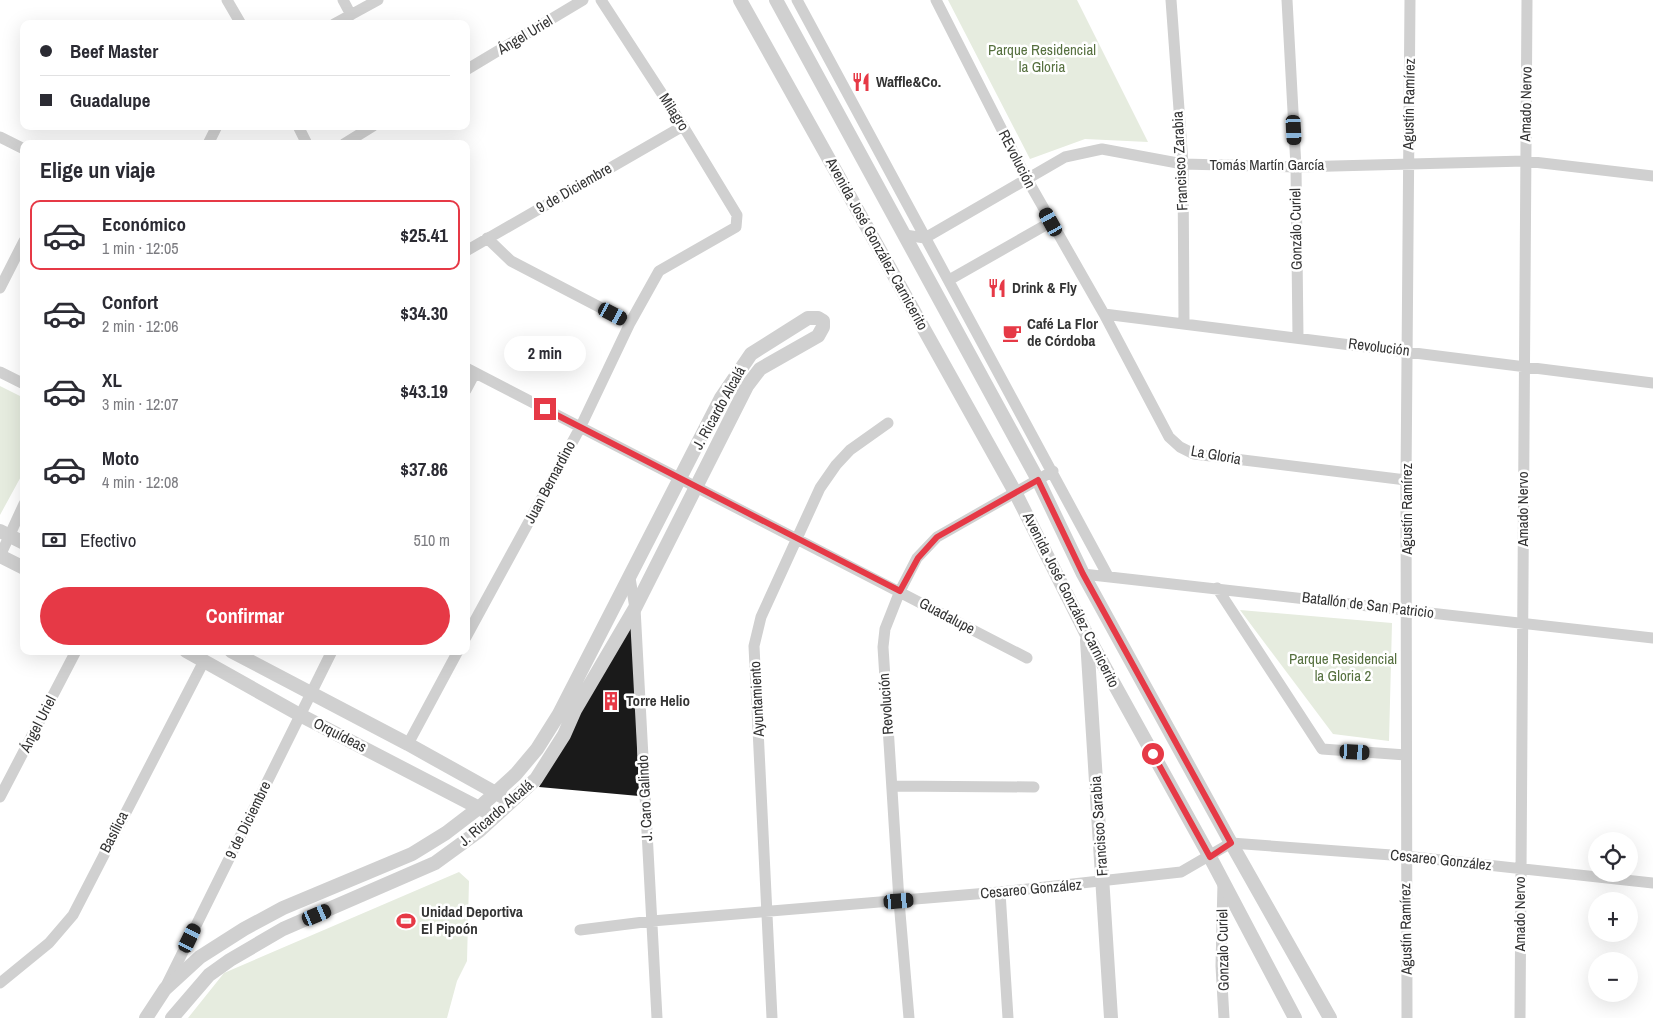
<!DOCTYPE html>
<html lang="es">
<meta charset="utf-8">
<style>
body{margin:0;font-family:"Archivo Narrow",sans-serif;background:#f7f7f7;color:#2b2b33;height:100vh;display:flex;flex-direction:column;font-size:19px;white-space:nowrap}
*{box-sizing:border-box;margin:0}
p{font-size:16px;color:#7c7c81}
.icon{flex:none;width:28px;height:28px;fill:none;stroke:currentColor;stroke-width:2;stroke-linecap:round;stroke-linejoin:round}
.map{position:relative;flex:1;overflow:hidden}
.sheet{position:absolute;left:20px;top:140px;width:450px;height:515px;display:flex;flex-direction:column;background:#fff;border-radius:10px;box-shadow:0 5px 20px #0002}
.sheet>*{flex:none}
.guide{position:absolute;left:20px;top:20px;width:450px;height:110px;border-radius:10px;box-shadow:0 5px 20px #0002;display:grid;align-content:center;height:110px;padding:0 20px;background:#fff}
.fabs{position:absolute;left:1588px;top:832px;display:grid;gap:10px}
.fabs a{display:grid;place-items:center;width:50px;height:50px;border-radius:50%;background:#fff;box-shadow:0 5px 20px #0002;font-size:25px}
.end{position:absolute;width:22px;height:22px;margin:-11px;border:6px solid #e63946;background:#fff;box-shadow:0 0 0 2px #fff}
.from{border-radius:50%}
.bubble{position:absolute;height:35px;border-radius:18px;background:#fff;box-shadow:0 5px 20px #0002;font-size:16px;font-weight:700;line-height:35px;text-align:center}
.car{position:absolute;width:15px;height:30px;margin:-15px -8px;border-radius:6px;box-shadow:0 0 4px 1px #0007;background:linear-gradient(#222 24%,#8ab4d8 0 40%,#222 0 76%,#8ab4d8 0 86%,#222 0)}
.guide b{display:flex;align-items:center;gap:18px;height:48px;font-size:19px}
.guide b+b{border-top:1px solid #e1e1e2}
.guide i{width:12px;height:12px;background:#2b2b33}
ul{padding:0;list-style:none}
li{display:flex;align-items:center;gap:15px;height:70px;margin:0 10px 8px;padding:0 10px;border:2px solid transparent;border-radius:10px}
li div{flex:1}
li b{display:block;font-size:19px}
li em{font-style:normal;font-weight:700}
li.on{border-color:#e63946}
li>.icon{width:45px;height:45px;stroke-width:1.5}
h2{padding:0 20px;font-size:22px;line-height:60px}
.pay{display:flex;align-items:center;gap:12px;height:55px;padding:0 20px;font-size:19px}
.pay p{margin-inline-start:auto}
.cta{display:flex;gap:10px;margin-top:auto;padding:10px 20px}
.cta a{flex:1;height:58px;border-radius:30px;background:#e63946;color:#fff;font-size:20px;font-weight:700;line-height:58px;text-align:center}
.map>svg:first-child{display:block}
</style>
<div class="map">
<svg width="1653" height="1018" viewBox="0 0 1653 1018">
<rect width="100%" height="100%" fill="#fff"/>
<path fill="#e6ecdf" d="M 948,0 L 1077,0 L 1148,142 L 1085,139 L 1030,159 Z
M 0,386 L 24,398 L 24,471 L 0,515 Z
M 1240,610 L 1392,623 L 1389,741 L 1333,734 Z
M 459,872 L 469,881 L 467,961 L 457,981 L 447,1018 L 188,1018 L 224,973 Z"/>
<path fill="#1a1a1a" d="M 633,615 L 639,796 L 539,787 Z"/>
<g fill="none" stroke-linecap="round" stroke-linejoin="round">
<path stroke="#d0d0d0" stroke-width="11" d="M 227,0 L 241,24
M 343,0 L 351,15
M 797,0 L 1108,576
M 936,0 L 1027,179 L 1104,314 L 1169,437 L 1180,447 L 1194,454 L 1406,480
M 1171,0 L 1183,164 L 1184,322
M 1287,0 L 1296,167 L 1298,337
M 334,24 L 378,0
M 466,70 L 583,0
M 298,126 L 307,144
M 0,137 L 24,149
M 208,144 L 217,126
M 344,144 L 373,126
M 905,235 L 925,238 L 1065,157 L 1102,149 L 1183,164 L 1296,167 L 1525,161 L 1653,176
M 487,238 L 511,261 L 630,323
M 466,251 L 683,126
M 949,280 L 1051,222
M 0,288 L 24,241
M 1104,314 L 1653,383
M 466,368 L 1027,658
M 0,372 L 24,384
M 466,390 L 475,373
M 0,556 L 24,504
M 1083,574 L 1653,638
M 630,578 L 635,608 L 657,1018
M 1217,588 L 1322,749 L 1406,755
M 466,637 L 580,428 L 630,323 L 659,271 L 736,227 L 737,215 L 683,126 L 601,0
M 408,744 L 458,651
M 892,786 L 1034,787
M 0,797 L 76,651
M 1223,883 L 1221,966 L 1224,1018
M 1000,892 L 1008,1018
M 580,930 L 652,921 L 1000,892 L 1181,872 L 1231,843 L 1405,856 L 1653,883
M 0,983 L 49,943 L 73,915 L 204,661
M 166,986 L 332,651
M 772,1018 L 754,646 L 761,617 L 820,488 L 836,465 L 850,450 L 888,423
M 909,1018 L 899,901 L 883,647 L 885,629 L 900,591 L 917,558 L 937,537 L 1053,471
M 1407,1018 L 1406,480 L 1410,0
M 1520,1018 L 1527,0"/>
<path stroke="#d0d0d0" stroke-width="14" d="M 740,0 L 1015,492 L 1087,635 L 1210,857 L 1295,1018
M 776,0 L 1038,480 L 1083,574 L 1231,843 L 1330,1018
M 0,531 L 24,543
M 0,556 L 24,568
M 1087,640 L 1111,1018
M 186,651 L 300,715 L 485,811
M 231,651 L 408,744 L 503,797
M 146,1018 L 165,989 L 200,957 L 244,929 L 283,908 L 412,854 L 446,833 L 480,807 L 516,774 L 537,749 L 559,714 L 721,398 L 751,354 L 808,318 L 818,318 L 823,321 L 823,327 L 818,336 L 760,369 L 747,386 L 635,608 L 575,710 L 564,735 L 536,779 L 479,831 L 435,863 L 283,929 L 230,960 L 209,975 L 172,1018"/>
</g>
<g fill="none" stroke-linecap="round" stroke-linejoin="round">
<path stroke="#e63946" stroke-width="6" d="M 545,409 L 900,591 L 918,558 L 937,537 L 1038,480 L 1083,574 L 1231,843 L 1210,857 L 1153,754"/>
</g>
<defs>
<g id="restaurant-bare" transform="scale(1.5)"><path d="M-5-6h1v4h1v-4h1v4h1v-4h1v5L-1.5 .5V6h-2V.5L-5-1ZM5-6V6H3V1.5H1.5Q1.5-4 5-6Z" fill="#e63946" stroke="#fff" stroke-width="2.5" paint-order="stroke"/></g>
<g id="cafe-bare" transform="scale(1.5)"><path d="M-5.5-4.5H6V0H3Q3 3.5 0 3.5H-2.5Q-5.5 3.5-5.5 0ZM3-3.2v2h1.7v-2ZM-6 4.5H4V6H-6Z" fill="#e63946" stroke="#fff" stroke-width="2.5" paint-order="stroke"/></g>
<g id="building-bare" transform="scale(1.5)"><path d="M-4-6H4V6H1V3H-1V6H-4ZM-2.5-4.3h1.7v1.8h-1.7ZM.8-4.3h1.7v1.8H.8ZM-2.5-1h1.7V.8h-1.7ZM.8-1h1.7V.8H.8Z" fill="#e63946" stroke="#fff" stroke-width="2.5" paint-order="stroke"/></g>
<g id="stadium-bare" transform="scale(1.5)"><path d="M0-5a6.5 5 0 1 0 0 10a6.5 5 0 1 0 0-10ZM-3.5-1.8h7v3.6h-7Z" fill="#e63946" stroke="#fff" stroke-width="2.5" paint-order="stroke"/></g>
</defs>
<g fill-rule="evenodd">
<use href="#restaurant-bare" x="861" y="82"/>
<use href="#restaurant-bare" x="997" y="288"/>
<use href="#cafe-bare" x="1012" y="333"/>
<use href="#building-bare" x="611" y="701"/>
<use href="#stadium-bare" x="406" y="921"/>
</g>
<g text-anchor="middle" stroke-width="5" stroke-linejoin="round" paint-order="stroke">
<g font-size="15" fill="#333" stroke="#fff">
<text transform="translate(525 35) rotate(-31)" y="5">Ángel Uriel</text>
<text transform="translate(1409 104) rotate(-89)" y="5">Agustín Ramírez</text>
<text transform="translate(1526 104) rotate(-89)" y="5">Amado Nervo</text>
<text transform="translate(674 112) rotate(57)" y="5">Milagro</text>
<text transform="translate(1017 159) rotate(63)" y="5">REvolución</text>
<text transform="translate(1180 161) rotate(-93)" y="5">Francisco Zarabia</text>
<text x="1267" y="170">Tomás Martín García</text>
<text transform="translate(574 188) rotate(-30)" y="5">9 de Diciembre</text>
<text transform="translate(1296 229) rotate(-91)" y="5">Gonzálo Curiel</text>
<text transform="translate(877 244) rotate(61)" y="5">Avenida José González Carnicerito</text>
<text transform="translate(1379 347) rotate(7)" y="5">Revolución</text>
<text transform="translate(719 408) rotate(-61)" y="5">J. Ricardo Alcalá</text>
<text transform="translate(1216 455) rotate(10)" y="5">La Gloria</text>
<text transform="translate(550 482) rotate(-62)" y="5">Juan Bernardino</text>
<text transform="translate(1407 509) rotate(-90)" y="5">Agustín Ramírez</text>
<text transform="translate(1523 509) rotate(-90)" y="5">Amado Nervo</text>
<text transform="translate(1071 600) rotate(63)" y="5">Avenida José González Carnicerito</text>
<text transform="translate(1368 605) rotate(7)" y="5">Batallón de San Patricio</text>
<text transform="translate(947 616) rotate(28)" y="5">Guadalupe</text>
<text transform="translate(757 699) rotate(-93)" y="5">Ayuntamiento</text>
<text transform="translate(886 704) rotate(-94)" y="5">Revolución</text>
<text transform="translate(38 724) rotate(-63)" y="5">Ángel Uriel</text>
<text transform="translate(340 735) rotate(27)" y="5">Orquídeas</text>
<text transform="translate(645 798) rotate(-93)" y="5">J. Caro Galindo</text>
<text transform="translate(496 813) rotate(-41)" y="5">J. Ricardo Alcalá</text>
<text transform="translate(248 820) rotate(-64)" y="5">9 de Diciembre</text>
<text transform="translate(1099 826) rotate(-94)" y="5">Francisco Sarabia</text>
<text transform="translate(114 832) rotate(-63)" y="5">Basílica</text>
<text transform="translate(1441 860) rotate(6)" y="5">Cesareo González</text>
<text transform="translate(1031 889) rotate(-5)" y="5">Cesareo González</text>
<text transform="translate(1520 914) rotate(-90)" y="5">Amado Nervo</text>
<text transform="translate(1406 929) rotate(-91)" y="5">Agustín Ramírez</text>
<text transform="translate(1223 950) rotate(-91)" y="5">Gonzalo Curiel</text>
</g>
<g font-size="15" fill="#56703f" stroke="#fff">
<text x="1042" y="55">Parque Residencial<tspan x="1042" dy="17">la Gloria</tspan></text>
<text x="1343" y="664">Parque Residencial<tspan x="1343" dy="17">la Gloria 2</tspan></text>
</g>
<g font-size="15" font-weight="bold" fill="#333" stroke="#fff" text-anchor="start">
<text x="876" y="87">Waffle&amp;Co.</text>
<text x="1012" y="293">Drink &amp; Fly</text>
<text x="1027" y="329">Café La Flor<tspan x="1027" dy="17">de Córdoba</tspan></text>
<text x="626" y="706">Torre Helio</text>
<text x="421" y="917">Unidad Deportiva<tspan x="421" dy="17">El Pipoón</tspan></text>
</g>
</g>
</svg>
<div class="fabs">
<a><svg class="icon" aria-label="locate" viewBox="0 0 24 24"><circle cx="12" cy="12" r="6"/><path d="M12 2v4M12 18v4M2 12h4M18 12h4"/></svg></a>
<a>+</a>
<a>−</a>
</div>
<i class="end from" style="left:1153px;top:754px"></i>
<i class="end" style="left:545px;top:409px"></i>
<div class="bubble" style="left:504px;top:336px;width:82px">2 min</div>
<i class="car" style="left:1294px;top:130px;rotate:177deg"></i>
<i class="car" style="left:1051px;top:222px;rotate:331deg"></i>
<i class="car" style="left:613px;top:314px;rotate:118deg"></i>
<i class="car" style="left:1355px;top:752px;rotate:93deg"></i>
<i class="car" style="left:899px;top:901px;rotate:85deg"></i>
<i class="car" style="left:317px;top:915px;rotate:67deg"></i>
<i class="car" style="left:190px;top:938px;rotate:26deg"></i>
<div class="guide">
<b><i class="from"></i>Beef Master</b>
<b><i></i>Guadalupe</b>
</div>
<section class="sheet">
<h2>Elige un viaje</h2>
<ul>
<li class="on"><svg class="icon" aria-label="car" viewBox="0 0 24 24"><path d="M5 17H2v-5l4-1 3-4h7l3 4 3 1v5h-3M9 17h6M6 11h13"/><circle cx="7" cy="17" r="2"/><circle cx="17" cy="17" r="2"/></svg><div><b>Económico</b><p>1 min · 12:05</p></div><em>$25.41</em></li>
<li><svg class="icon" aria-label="car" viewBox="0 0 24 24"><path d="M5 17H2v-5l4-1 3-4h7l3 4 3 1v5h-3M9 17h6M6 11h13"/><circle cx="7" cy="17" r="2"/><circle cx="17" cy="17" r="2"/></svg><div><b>Confort</b><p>2 min · 12:06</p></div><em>$34.30</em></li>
<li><svg class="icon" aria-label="car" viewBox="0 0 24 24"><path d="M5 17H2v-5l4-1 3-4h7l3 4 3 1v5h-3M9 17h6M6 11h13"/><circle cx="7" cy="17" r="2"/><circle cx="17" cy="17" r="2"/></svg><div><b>XL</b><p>3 min · 12:07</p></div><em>$43.19</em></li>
<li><svg class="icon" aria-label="car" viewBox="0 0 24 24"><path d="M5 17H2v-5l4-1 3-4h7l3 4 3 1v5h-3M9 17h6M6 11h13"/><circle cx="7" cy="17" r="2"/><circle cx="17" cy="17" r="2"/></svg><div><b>Moto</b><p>4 min · 12:08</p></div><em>$37.86</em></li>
</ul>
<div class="pay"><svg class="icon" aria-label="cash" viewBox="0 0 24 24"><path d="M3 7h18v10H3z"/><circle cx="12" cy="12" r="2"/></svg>Efectivo<p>510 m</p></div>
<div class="cta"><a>Confirmar</a></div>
</section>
</div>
